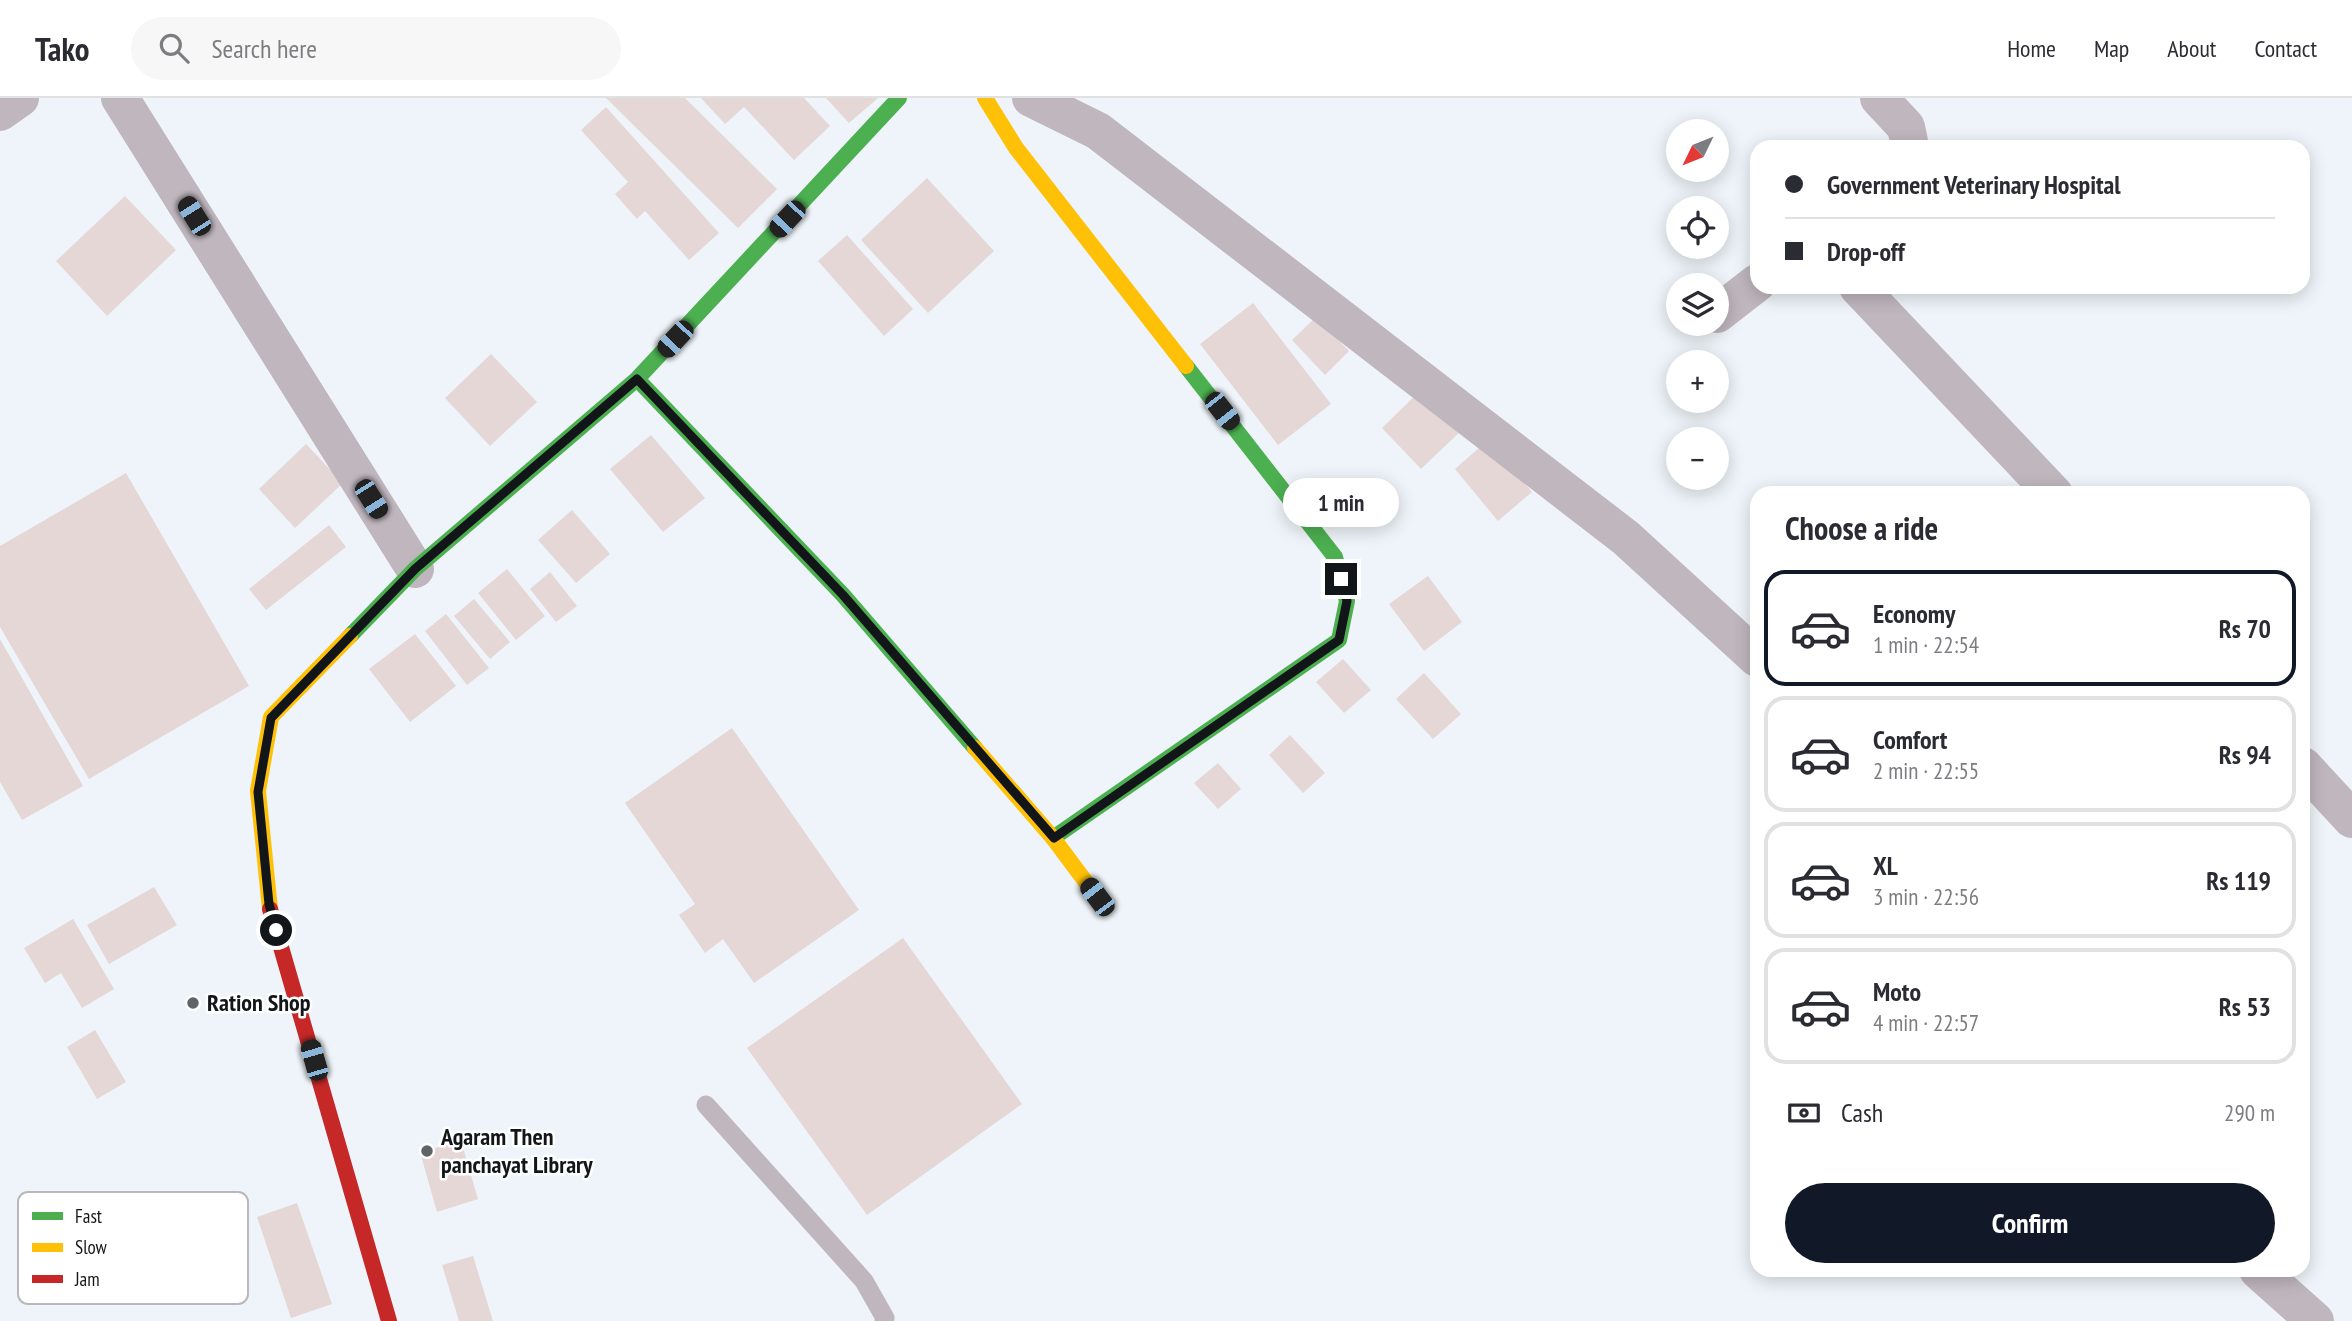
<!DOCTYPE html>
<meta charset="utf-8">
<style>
body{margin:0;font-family:"PT Sans Narrow",sans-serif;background:#f7f7f7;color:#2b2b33;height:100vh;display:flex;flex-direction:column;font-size:26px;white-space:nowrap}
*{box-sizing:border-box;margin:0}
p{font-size:23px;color:#7c7c81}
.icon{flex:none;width:38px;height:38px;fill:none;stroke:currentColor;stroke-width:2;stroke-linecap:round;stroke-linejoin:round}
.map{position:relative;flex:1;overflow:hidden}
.drawer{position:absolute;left:1750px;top:388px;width:560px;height:791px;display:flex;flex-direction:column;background:#fff;border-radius:21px;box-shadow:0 4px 18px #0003}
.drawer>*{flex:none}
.banner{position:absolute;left:1750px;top:42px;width:560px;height:154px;border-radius:21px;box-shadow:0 4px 18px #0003;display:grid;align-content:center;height:154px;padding:0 35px;background:#fff}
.needle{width:46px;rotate:227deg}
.controls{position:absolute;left:1666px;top:21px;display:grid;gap:14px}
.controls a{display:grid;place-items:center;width:63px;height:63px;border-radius:50%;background:#fff;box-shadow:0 4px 18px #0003;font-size:35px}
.end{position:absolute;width:32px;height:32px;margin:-16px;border:9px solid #131619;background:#fff;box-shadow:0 0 0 4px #fff}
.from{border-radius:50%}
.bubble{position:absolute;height:49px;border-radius:24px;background:#fff;box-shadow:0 4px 18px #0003;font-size:23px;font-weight:700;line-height:49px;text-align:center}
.car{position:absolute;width:21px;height:42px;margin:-21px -10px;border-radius:9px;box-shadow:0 0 5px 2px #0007;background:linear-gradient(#222 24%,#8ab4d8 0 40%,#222 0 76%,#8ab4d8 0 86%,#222 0)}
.banner b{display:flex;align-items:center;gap:24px;height:66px;font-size:26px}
.banner b+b{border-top:2px solid #e1e1e2}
.banner i{width:18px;height:18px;background:#2b2b33}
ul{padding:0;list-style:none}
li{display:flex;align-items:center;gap:21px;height:116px;margin:0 14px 10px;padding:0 21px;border:4px solid #e1e1e2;border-radius:21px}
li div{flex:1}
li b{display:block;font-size:26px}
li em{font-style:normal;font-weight:700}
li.on{border-color:#111827}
li>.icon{width:63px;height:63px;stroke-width:1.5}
h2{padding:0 35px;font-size:32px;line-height:84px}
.pay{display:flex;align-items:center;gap:18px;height:77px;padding:0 35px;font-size:26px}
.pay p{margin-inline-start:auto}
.button{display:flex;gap:14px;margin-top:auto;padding:14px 35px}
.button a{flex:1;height:80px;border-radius:42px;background:#111827;color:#fff;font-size:28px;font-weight:700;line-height:80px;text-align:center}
header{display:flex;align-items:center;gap:42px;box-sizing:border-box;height:98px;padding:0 35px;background:#fff;border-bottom:2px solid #e1e1e2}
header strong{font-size:33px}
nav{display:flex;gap:38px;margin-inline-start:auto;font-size:24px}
.search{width:490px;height:63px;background:#f7f7f7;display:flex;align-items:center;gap:18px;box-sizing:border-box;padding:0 24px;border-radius:38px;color:#7c7c81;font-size:26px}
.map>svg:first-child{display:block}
</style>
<header>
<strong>Tako</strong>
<div class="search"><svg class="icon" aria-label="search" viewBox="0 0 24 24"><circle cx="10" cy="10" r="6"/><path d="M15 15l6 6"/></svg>Search here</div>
<nav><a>Home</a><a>Map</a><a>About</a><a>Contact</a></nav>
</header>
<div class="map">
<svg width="2352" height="1223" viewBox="0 0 2352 1223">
<rect width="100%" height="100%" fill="#eef4f9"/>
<path fill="#e4d7d6" d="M 606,0 L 685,0 L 777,91 L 738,130 Z
M 701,0 L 804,0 L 830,28 L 794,62 L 744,9 L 725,26 Z
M 826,0 L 878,0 L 849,25 Z
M 606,9 L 719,135 L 689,162 L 645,113 L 637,121 L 615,96 L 628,84 L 581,32 Z
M 927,80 L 994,153 L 928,215 L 861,142 Z
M 125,98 L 176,152 L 107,218 L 56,163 Z
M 847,137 L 913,211 L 884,238 L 818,163 Z
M 1253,205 L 1331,306 L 1278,347 L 1200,246 Z
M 1316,219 L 1349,253 L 1325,277 L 1292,242 Z
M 491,256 L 537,304 L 490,348 L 445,300 Z
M 1422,291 L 1462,332 L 1421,371 L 1382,330 Z
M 651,337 L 705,400 L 663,434 L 610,371 Z
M 1488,342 L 1532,394 L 1498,423 L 1455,371 Z
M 306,346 L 343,385 L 295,430 L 259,391 Z
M 126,375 L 249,588 L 89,681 L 0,529 L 0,448 Z
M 572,412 L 610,456 L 576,485 L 538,442 Z
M 329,427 L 346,449 L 266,512 L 249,491 Z
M 507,471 L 545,518 L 516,542 L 478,495 Z
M 550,474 L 577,508 L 556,524 L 530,491 Z
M 1428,478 L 1462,524 L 1424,553 L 1389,506 Z
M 474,501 L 510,544 L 490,561 L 454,518 Z
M 446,516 L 489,570 L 467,587 L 425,533 Z
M 415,536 L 456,588 L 410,624 L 369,571 Z
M 0,541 L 83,688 L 22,722 L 0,684 Z
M 1343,561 L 1371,592 L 1344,615 L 1316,584 Z
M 1424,575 L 1461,616 L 1433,641 L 1396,601 Z
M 732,630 L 859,812 L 754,885 L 723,841 L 705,855 L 679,817 L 695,806 L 625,705 Z
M 1290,637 L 1325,675 L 1303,695 L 1269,657 Z
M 1218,665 L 1241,691 L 1218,711 L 1194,685 Z
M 154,789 L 177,827 L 109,866 L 87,827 Z
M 73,821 L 114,891 L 82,910 L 61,875 L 45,885 L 24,850 Z
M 903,840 L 1022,1006 L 867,1117 L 747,950 Z
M 95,932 L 126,984 L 97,1001 L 67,949 Z
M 461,1043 L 478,1101 L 437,1114 L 420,1054 Z
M 297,1105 L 332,1206 L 291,1220 L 257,1119 Z
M 473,1158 L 493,1223 L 459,1223 L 442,1167 Z"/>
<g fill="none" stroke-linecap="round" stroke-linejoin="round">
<path stroke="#bfb6be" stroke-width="19" d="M 706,1007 L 864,1183 L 885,1220 L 884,1223"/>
<path stroke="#bfb6be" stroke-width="38" d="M 120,0 L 415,471
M 1031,0 L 1098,33 L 1626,440 L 1757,560
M 1879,0 L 1906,29 L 1910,49
M 0,14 L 20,0
M 1858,189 L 2054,396
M 1717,216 L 1757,185
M 2303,668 L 2352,721
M 2258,1172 L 2315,1223"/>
<path stroke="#4caf50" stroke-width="16" d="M 637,281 L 843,497 L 975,650
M 350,538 L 415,471 L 637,281 L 899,0
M 1053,740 L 1339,542 L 1347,503 L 1335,459 L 1186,268"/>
<path stroke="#ffc107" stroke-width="16" d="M 985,0 L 1016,50 L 1186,268
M 975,650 L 1053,740 L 1097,799
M 270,811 L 258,693 L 271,619 L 350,538"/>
<path stroke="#c62828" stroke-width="16" d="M 270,811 L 389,1223"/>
</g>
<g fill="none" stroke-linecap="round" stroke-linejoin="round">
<path stroke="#131619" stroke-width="9" d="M 276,832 L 269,806 L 258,694 L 271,620 L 415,471 L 637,281 L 843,497 L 1054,740 L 1339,542 L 1347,503 L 1341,481"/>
</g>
<g fill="#606467" stroke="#fff" stroke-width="2.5">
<circle cx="193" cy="905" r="7"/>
<circle cx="427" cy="1053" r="7"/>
</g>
<g text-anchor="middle" stroke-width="5" stroke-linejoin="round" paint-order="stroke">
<g font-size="24" font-weight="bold" fill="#131619" stroke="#fff" text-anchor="start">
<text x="207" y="913">Ration Shop</text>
<text x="441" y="1047">Agaram Then<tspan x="441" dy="28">panchayat Library</tspan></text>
</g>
</g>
<rect x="18" y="1094" width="230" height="112" rx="10" fill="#fff" stroke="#b8b9ba" stroke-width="2"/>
<rect x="32" y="1114" width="31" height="8" fill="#4caf50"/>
<rect x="32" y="1145" width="31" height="9" fill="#ffc107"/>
<rect x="32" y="1177" width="31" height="8" fill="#c62828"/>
<g font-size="19" fill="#131619">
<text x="75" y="1125">Fast</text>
<text x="75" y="1156">Slow</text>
<text x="75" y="1188">Jam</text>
</g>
</svg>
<div class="controls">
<a><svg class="needle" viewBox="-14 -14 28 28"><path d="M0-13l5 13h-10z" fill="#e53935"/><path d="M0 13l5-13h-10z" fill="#7c7c81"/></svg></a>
<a><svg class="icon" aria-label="locate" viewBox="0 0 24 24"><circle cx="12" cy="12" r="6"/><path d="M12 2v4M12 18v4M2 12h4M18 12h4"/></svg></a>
<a><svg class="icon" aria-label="layers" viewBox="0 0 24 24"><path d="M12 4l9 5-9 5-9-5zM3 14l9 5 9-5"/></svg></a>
<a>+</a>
<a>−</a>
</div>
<i class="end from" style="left:276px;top:832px"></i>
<i class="end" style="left:1341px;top:481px"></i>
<div class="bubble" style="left:1283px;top:380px;width:116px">1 min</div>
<i class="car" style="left:194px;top:118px;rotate:328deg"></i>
<i class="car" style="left:787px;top:121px;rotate:223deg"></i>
<i class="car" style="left:675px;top:241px;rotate:223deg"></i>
<i class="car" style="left:1222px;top:313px;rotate:142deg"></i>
<i class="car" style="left:371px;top:401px;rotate:148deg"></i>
<i class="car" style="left:1097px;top:799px;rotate:323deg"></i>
<i class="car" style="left:314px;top:962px;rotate:344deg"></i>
<div class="banner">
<b><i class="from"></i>Government Veterinary Hospital</b>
<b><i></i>Drop-off</b>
</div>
<section class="drawer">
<h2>Choose a ride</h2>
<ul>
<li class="on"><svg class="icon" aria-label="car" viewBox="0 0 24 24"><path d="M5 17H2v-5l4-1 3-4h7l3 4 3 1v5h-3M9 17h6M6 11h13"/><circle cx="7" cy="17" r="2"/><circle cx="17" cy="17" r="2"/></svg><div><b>Economy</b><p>1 min · 22:54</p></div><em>Rs 70</em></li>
<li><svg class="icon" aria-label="car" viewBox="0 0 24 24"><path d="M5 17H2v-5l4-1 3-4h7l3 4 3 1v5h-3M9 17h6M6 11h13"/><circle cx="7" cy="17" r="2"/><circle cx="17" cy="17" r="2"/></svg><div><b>Comfort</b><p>2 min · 22:55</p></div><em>Rs 94</em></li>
<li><svg class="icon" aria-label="car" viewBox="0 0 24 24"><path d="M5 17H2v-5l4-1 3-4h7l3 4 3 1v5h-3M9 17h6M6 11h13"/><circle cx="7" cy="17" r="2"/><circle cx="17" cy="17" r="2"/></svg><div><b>XL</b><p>3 min · 22:56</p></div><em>Rs 119</em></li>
<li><svg class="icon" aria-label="car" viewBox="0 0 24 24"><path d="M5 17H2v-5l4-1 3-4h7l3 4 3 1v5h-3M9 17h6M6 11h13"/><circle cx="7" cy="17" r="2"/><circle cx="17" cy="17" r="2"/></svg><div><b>Moto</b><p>4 min · 22:57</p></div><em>Rs 53</em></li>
</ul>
<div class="pay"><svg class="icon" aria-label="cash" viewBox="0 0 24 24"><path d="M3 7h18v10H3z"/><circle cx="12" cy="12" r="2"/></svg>Cash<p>290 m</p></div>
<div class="button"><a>Confirm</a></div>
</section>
</div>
